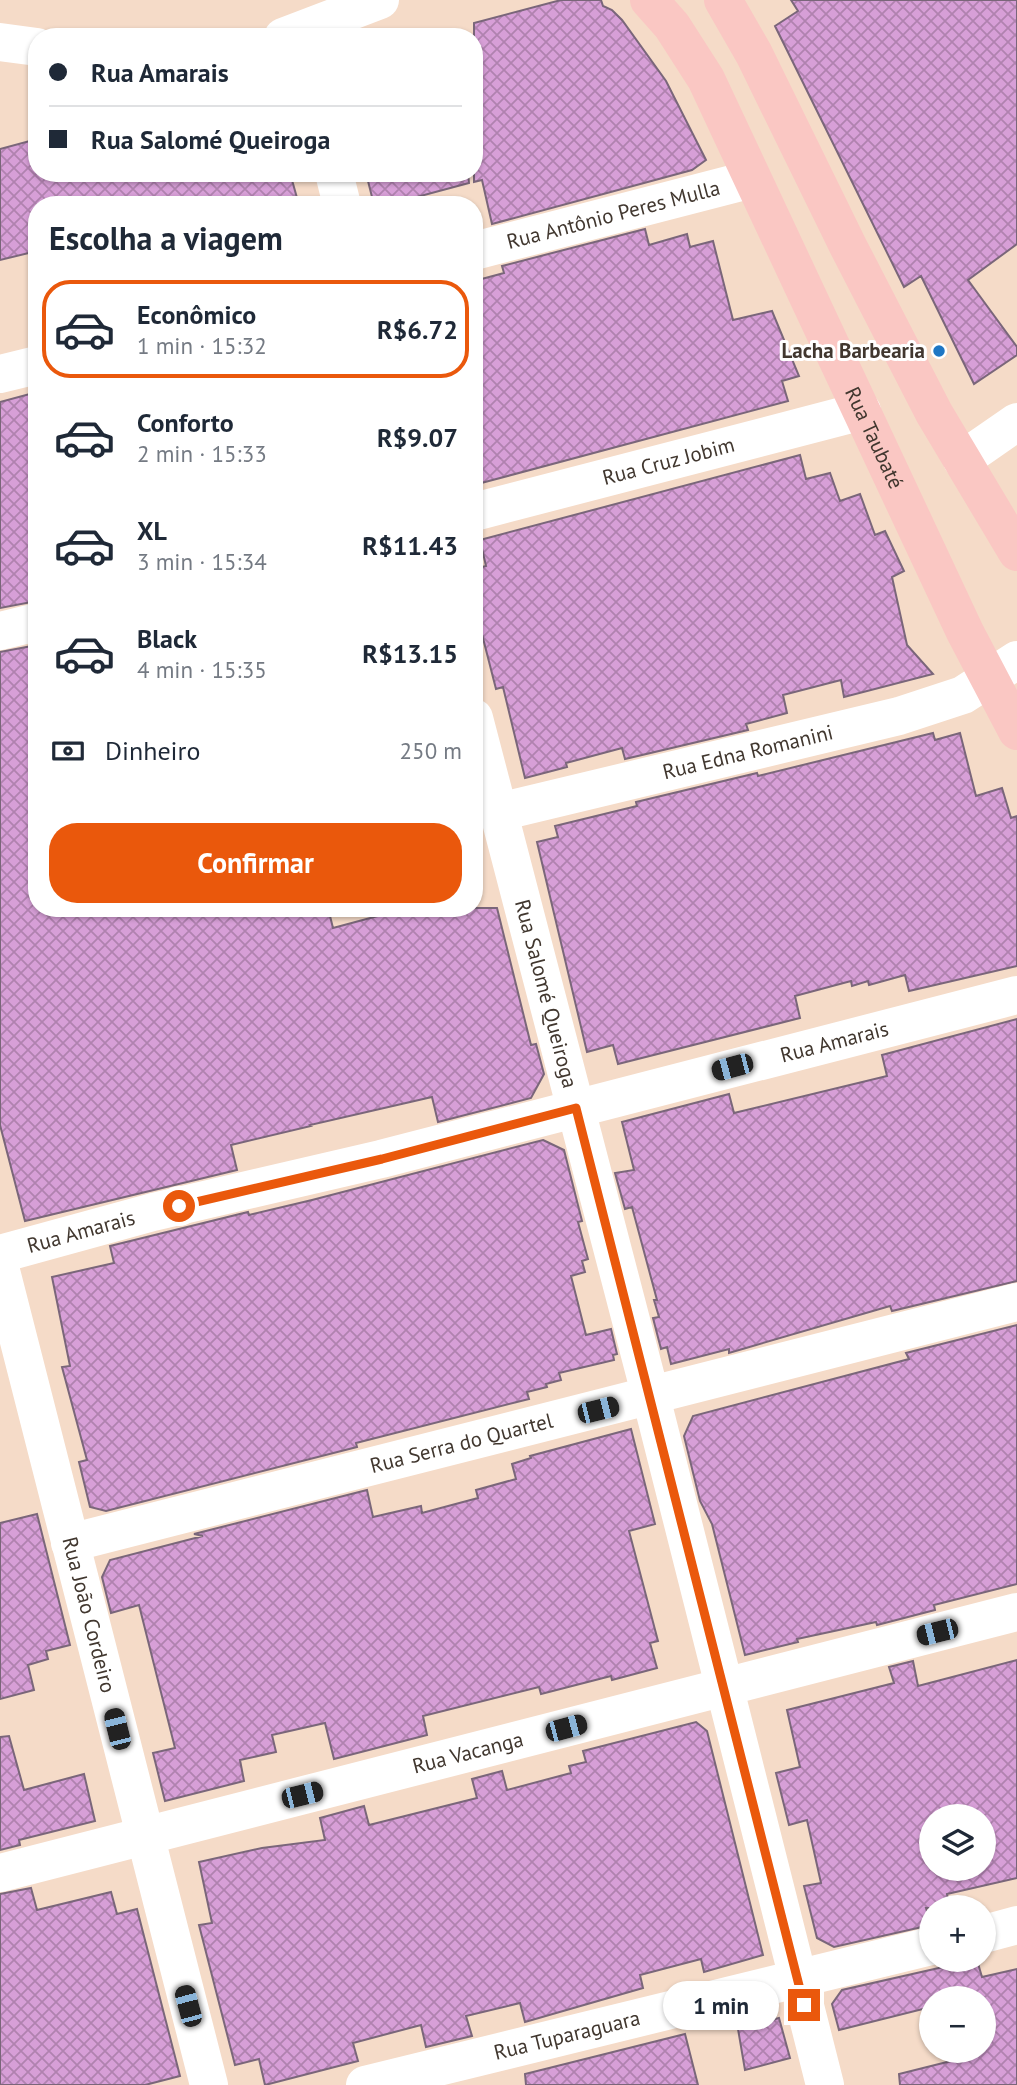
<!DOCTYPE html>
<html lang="pt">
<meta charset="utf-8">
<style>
body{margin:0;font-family:"PT Sans",sans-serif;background:#f2f2f3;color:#1f2937;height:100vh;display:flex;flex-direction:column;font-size:26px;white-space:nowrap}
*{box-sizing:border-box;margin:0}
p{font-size:23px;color:#747a83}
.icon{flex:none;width:38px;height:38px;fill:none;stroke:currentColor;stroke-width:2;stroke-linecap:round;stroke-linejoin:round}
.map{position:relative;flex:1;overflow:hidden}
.details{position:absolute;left:28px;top:196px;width:455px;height:721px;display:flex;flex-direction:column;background:#fff;border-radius:28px;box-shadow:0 2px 5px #0004}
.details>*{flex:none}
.guide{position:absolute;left:28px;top:28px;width:455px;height:154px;border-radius:28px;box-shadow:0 2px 5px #0004;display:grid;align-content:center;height:154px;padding:0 21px;background:#fff}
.buttons{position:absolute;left:919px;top:1804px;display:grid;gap:14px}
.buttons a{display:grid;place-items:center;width:77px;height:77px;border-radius:50%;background:#fff;box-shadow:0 2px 5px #0004;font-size:35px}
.end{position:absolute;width:32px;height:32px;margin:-16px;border:9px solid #ea580c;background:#fff;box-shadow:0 0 0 4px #fff}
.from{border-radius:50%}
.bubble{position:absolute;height:49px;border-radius:24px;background:#fff;box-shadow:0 2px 5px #0004;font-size:23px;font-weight:700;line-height:49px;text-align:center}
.car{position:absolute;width:21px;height:42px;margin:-21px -10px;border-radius:9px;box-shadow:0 0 5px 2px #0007;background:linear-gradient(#222 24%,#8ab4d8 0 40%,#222 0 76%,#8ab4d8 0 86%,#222 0)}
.guide b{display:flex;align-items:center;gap:24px;height:66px;font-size:26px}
.guide b+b{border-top:2px solid #e0e1e3}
.guide i{width:18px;height:18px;background:#1f2937}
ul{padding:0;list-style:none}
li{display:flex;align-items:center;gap:21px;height:98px;margin:0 14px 10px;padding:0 7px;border:4px solid transparent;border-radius:28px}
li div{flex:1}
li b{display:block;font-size:26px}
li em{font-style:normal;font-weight:700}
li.on{border-color:#ea580c}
li>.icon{width:63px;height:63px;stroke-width:1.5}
h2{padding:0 21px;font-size:32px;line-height:84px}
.pay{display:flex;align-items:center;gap:18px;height:77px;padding:0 21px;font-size:26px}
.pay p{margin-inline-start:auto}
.cta{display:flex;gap:14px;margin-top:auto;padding:14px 21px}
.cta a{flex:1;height:80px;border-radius:28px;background:#ea580c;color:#fff;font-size:28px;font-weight:700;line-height:80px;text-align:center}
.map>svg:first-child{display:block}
</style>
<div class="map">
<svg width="1017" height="2085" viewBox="0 0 1017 2085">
<defs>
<pattern id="building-cross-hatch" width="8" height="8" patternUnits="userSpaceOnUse" patternTransform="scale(1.75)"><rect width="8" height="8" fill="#d79fd7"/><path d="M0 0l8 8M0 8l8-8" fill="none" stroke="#b082af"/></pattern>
</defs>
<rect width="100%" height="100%" fill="#f5dbc8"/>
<path fill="url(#building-cross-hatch)" stroke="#7a667a" stroke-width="2" fill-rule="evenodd" d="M 561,0 L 601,0 L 603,6 L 612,10 L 622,20 L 666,81 L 706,160 L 692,170 L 492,224 L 482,180 L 474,182 L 474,23 Z
M 791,0 L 1017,0 L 1017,244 L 968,280 L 1017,347 L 1017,355 L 974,384 L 921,276 L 904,287 L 775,26 L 798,11 Z
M 37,139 L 37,173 L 290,173 L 299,205 L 37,205 L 37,251 L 0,260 L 0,149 Z
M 366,173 L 468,173 L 469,183 L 387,205 L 374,205 Z
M 645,229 L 649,245 L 687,234 L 690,247 L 713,241 L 733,320 L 772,311 L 799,376 L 782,381 L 788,401 L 474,485 L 474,281 L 504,273 L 502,266 Z
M 37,392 L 37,601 L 0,608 L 0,402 Z
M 800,455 L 806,479 L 830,473 L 840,501 L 860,494 L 875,535 L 885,531 L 904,571 L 892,577 L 907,645 L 933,674 L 844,697 L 841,680 L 783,695 L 787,713 L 746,724 L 748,730 L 625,759 L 622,748 L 566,763 L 567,767 L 525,778 L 503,687 L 496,689 L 474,603 L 474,569 L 486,566 L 480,540 Z
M 37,645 L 37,908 L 328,908 L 333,928 L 389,913 L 388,908 L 497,908 L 531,1045 L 536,1044 L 544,1074 L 531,1098 L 438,1122 L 432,1097 L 310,1125 L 311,1126 L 231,1145 L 237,1170 L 25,1221 L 0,1125 L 0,652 Z
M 933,733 L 935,740 L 960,733 L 976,796 L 1002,788 L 1011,818 L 1017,816 L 1017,966 L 909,991 L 905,975 L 869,985 L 868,981 L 852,986 L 851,981 L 795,996 L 800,1018 L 618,1064 L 613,1045 L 587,1052 L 537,842 L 558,837 L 555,826 L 637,806 L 636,802 L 757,773 L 758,776 Z
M 1017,1019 L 1017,1281 L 892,1311 L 890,1306 L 746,1348 L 729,1353 L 729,1349 L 671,1364 L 667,1347 L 661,1349 L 653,1318 L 659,1317 L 654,1300 L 657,1300 L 632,1207 L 625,1209 L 615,1173 L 634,1170 L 622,1122 L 729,1094 L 734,1113 L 887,1076 L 882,1055 Z
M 543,1140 L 564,1150 L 582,1221 L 578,1222 L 588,1259 L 582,1261 L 585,1272 L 571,1276 L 586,1335 L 611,1329 L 617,1354 L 613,1355 L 614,1360 L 559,1373 L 561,1380 L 546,1384 L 547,1387 L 527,1392 L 529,1399 L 356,1443 L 357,1447 L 106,1511 L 90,1507 L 79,1462 L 87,1460 L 62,1367 L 70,1366 L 52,1277 L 114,1263 L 110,1246 L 248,1212 L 249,1215 L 312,1200 Z
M 1017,1325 L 1017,1584 L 934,1605 L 935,1610 L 877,1625 L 876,1622 L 797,1639 L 798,1642 L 745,1655 L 712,1524 L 700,1501 L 684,1436 L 693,1416 L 909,1359 L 906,1353 Z
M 631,1429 L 655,1524 L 629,1531 L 658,1641 L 650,1643 L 657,1668 L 612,1680 L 611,1676 L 541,1694 L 539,1687 L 423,1716 L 427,1735 L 334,1759 L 325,1723 L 272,1735 L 276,1752 L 240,1760 L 244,1781 L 165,1801 L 153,1753 L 175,1748 L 139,1605 L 111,1613 L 102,1577 L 110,1560 L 203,1536 L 194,1534 L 367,1490 L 373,1517 L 421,1506 L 422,1513 L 478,1498 L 476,1490 L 516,1479 L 512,1464 L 531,1458 L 530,1456 Z
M 37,1514 L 70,1645 L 46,1651 L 48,1659 L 28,1665 L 34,1690 L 0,1699 L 0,1523 Z
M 1017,1660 L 1017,1878 L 947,1894 L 950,1908 L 926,1908 L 931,1925 L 834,1947 L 817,1938 L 804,1886 L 821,1883 L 807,1820 L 789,1825 L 776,1773 L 800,1767 L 787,1710 L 894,1683 L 889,1667 L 913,1661 L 918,1686 ZM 931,1816 L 984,1816 L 984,1869 L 931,1869 Z
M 696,1722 L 707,1731 L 763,1955 L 704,1972 L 701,1959 L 640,1975 L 643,1988 L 525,2022 L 520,2003 L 466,2016 L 472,2036 L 426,2047 L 421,2025 L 353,2043 L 358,2061 L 265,2085 L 259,2059 L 235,2065 L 199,1925 L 212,1923 L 199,1862 L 262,1848 L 325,1840 L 320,1818 L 364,1806 L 369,1825 L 477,1798 L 472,1779 L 502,1771 L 507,1790 L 571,1773 L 569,1766 L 586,1762 L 583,1751 Z
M 9,1736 L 24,1790 L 84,1774 L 95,1821 L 19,1840 L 20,1845 L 0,1850 L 0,1737 Z
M 31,1888 L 37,1910 L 111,1892 L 117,1914 L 137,1909 L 180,2076 L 145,2085 L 0,2085 L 0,1894 Z
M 974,1960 L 977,1960 L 982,1977 L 1017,1969 L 1017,2085 L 900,2085 L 899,2074 L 979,2054 L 978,2051 L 984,2051 L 984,1998 L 931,1998 L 931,2007 L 839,2030 L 832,2004 L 842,1990 Z
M 779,2018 L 790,2058 L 745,2070 L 738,2029 Z
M 685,2034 L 698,2085 L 526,2085 L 525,2074 Z"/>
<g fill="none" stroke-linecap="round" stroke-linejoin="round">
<g stroke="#fff" stroke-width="38">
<path d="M 283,37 L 380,0"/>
<path d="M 0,42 L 37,47"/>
<path d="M 334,173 L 342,205"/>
<path id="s1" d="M 474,251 L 752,179"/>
<path d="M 0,374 L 37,365"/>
<path d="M 962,460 L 1017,422"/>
<path id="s2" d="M 474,512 L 862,411"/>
<path d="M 0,631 L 37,622"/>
<path id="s3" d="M 474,718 L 651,1397 L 825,2085"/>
<path id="s4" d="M 499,812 L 899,716 L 963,695 L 1017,660"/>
<path id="s5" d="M 0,1254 L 153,1212 L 381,1159 L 1017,995"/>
<path id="s6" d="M 0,1267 L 209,2085"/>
<path id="s7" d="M 70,1543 L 1017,1302"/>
<path id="s8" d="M 0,1873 L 1017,1612"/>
<path d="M 984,1934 L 1017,1925"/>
<path id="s9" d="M 365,2085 L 931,1946"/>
</g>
<g stroke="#fac7c3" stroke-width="38">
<path id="s10" d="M 649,0 L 672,26 L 706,79 L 965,632 L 1017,731"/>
<path d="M 723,0 L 754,54 L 848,246 L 934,413 L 1017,552"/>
</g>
</g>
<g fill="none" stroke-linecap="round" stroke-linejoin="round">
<path stroke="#ea580c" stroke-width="9" d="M 179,1206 L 382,1159 L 576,1108 L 804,2005"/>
</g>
<circle fill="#1e76c4" stroke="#fff" stroke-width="2.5" cx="939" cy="351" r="7"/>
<g text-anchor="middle" stroke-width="6" stroke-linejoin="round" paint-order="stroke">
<g font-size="21" fill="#41372f" stroke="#fff">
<text dy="7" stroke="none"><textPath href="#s1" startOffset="144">Rua Antônio Peres Mulla</textPath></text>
<text dy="7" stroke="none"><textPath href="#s10" startOffset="494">Rua Taubaté</textPath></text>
<text dy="7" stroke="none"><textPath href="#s2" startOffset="201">Rua Cruz Jobim</textPath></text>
<text dy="7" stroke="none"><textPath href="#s4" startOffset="256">Rua Edna Romanini</textPath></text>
<text dy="7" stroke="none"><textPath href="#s3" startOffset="285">Rua Salomé Queiroga</textPath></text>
<text dy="7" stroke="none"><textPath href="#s5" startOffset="861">Rua Amarais</textPath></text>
<text dy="7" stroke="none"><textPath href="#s5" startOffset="84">Rua Amarais</textPath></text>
<text dy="7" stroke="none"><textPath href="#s7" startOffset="404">Rua Serra do Quartel</textPath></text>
<text dy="7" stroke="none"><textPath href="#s6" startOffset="359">Rua João Cordeiro</textPath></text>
<text dy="7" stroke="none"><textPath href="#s8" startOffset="483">Rua Vacanga</textPath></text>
<text dy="7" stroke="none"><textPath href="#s9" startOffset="208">Rua Tuparaguara</textPath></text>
</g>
<g font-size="21" font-weight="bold" fill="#41372f" stroke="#fff" text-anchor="end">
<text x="925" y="358">Lacha Barbearia</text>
</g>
</g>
</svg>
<div class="buttons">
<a><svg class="icon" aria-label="layers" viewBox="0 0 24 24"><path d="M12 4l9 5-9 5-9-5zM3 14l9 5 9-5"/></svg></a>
<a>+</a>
<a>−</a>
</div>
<i class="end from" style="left:179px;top:1206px"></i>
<i class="end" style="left:804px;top:2005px"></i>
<div class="bubble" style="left:663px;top:1981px;width:116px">1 min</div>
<i class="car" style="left:732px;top:1067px;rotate:255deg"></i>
<i class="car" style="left:598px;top:1410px;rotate:76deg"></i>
<i class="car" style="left:937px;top:1632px;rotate:256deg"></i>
<i class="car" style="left:566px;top:1728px;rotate:75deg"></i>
<i class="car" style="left:117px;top:1729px;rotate:346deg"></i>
<i class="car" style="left:302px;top:1795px;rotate:76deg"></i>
<i class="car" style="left:188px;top:2006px;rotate:345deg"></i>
<div class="guide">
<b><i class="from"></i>Rua Amarais</b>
<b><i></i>Rua Salomé Queiroga</b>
</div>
<section class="details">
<h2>Escolha a viagem</h2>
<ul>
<li class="on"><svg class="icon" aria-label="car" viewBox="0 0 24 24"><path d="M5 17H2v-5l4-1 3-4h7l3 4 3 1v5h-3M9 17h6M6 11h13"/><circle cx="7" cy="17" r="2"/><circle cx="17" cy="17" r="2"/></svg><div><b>Econômico</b><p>1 min · 15:32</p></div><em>R$6.72</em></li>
<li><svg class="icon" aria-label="car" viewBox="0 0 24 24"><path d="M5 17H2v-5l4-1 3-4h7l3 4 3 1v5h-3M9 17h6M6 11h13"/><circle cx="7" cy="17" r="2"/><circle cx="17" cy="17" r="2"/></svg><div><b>Conforto</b><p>2 min · 15:33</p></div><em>R$9.07</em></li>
<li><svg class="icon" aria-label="car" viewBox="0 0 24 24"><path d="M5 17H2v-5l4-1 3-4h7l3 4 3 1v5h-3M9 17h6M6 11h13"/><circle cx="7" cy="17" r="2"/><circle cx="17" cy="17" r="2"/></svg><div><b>XL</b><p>3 min · 15:34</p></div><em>R$11.43</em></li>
<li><svg class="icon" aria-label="car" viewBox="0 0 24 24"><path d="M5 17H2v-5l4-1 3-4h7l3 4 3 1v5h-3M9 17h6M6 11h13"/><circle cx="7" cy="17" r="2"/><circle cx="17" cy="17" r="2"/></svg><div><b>Black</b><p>4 min · 15:35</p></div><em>R$13.15</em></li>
</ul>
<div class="pay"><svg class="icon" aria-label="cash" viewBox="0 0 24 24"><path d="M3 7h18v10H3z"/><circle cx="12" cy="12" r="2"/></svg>Dinheiro<p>250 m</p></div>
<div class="cta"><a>Confirmar</a></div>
</section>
</div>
